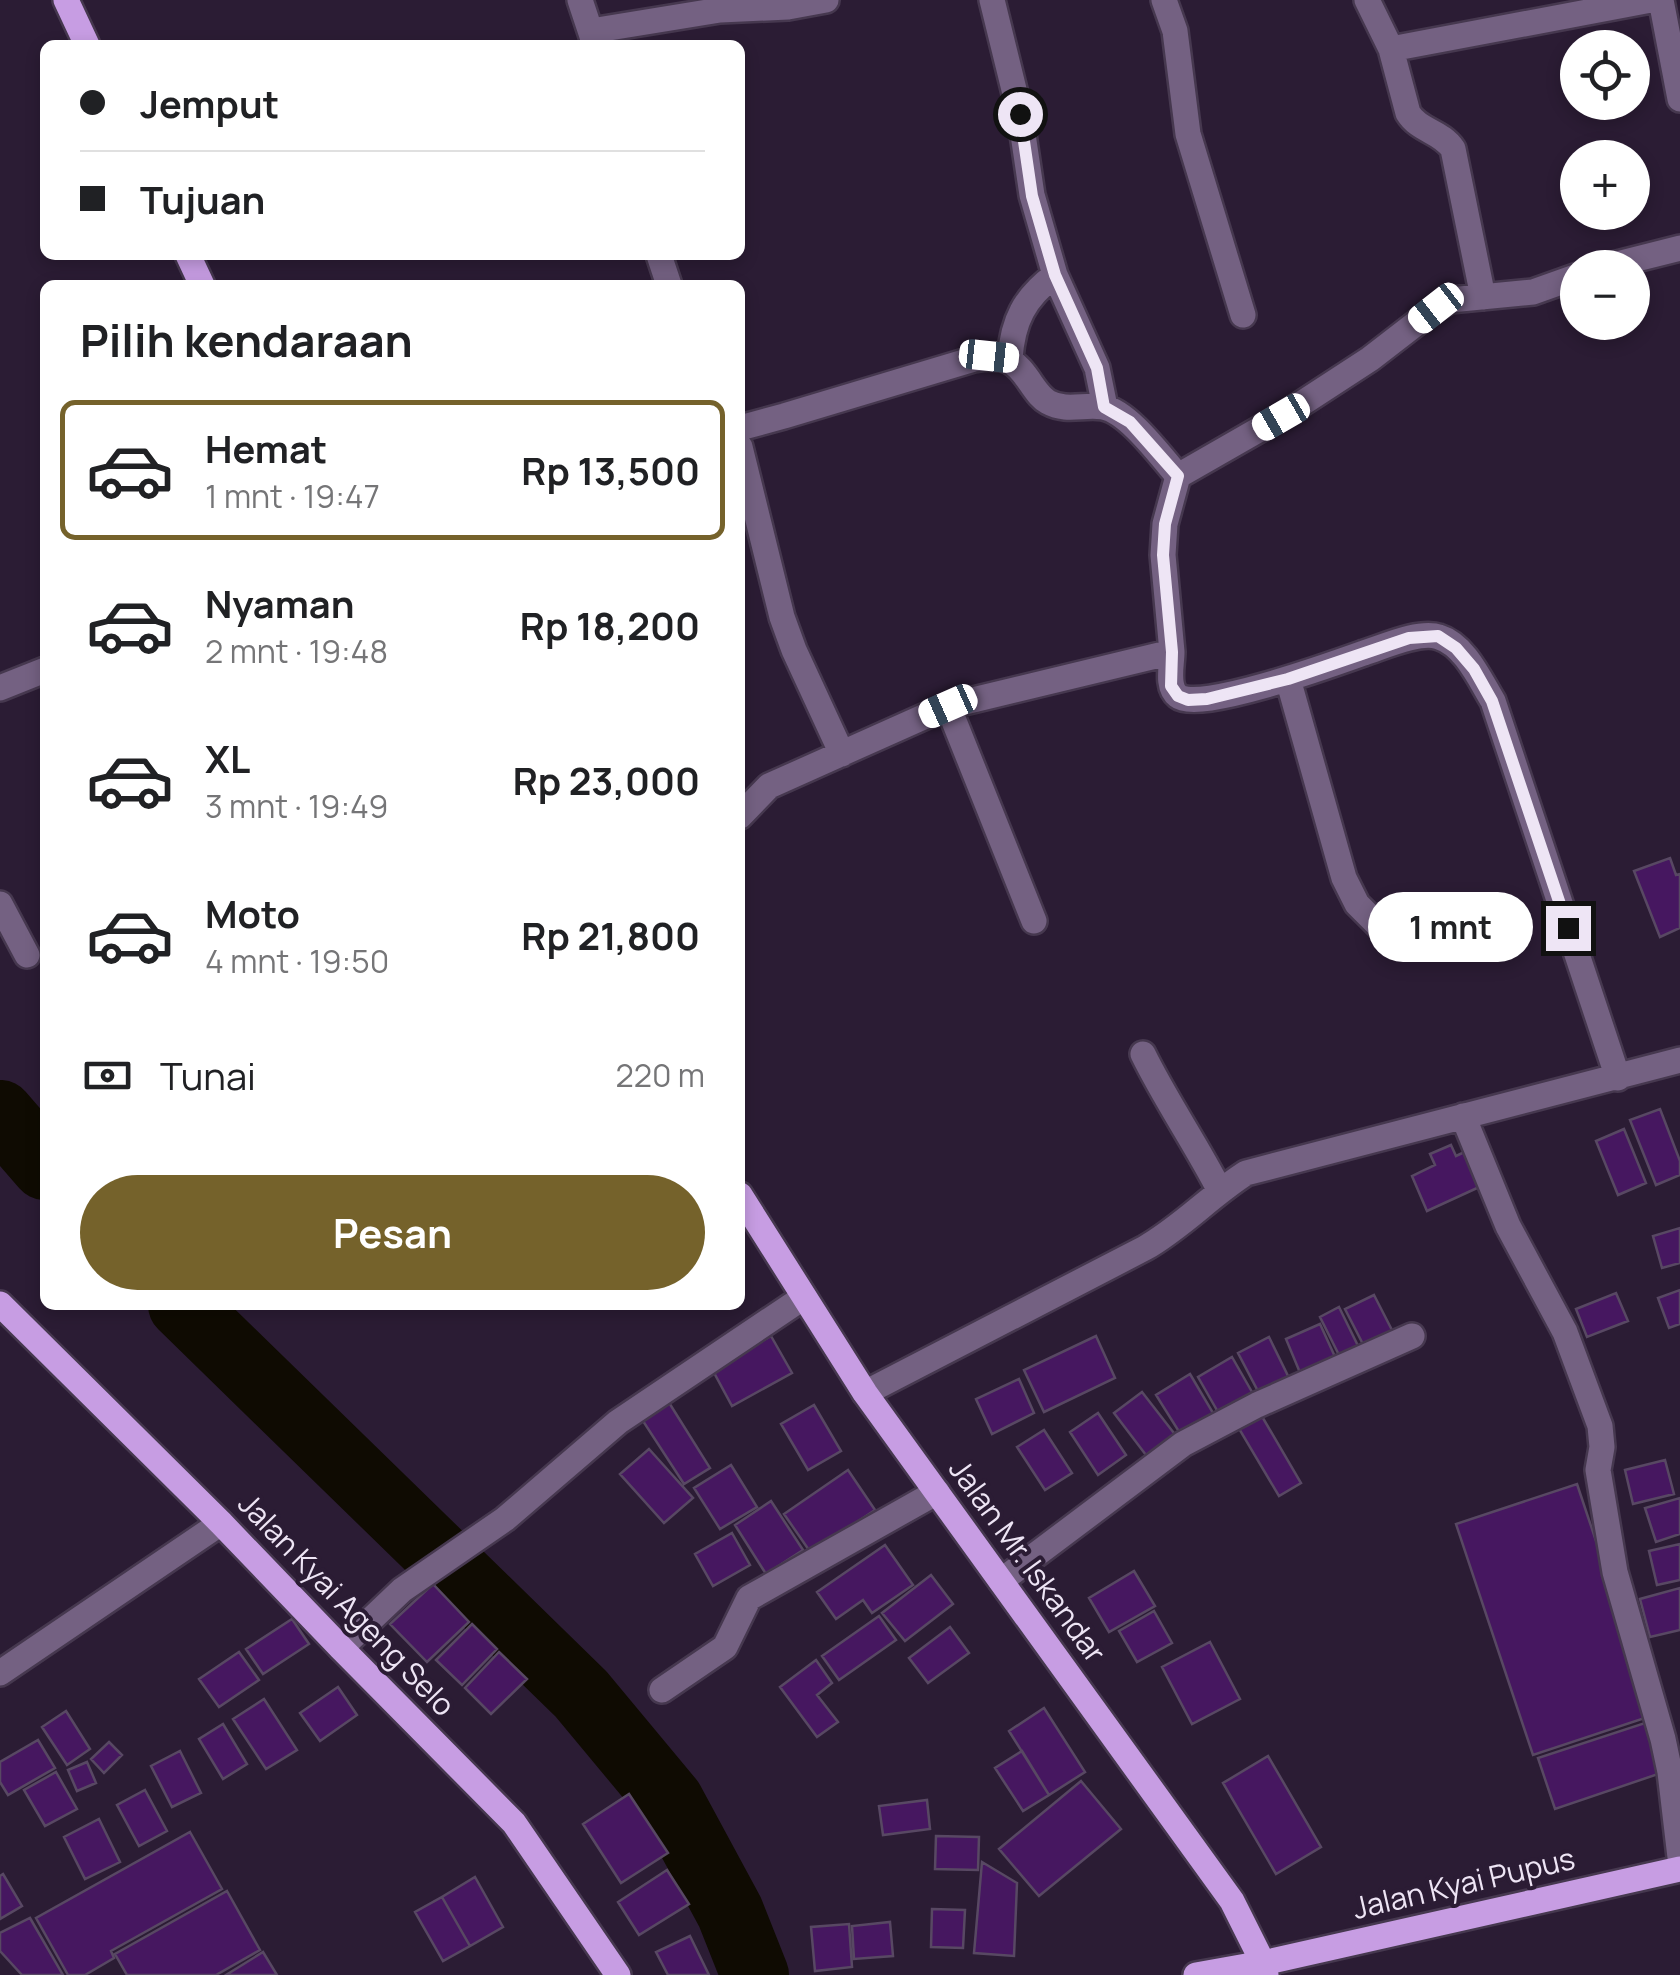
<!DOCTYPE html>
<html lang="id">
<meta charset="utf-8">
<style>
body{margin:0;font-family:Manrope,sans-serif;background:#f6f6f6;color:#202124;height:100vh;display:flex;flex-direction:column;font-size:38px;white-space:nowrap}
*{box-sizing:border-box;margin:0}
p{font-size:32px;color:#757577}
.icon{flex:none;width:55px;height:55px;fill:none;stroke:currentColor;stroke-width:2;stroke-linecap:round;stroke-linejoin:round}
.map{position:relative;flex:1;overflow:hidden}
.sheet{position:absolute;left:40px;top:280px;width:705px;height:1030px;display:flex;flex-direction:column;background:#fff;border-radius:15px;box-shadow:0 5px 15px #0003}
.sheet>*{flex:none}
.banner{position:absolute;left:40px;top:40px;width:705px;height:220px;border-radius:15px;box-shadow:0 5px 15px #0003;display:grid;align-content:center;height:220px;padding:0 40px;background:#fff}
.controls{position:absolute;left:1560px;top:30px;display:grid;gap:20px}
.controls a{display:grid;place-items:center;width:90px;height:90px;border-radius:50%;background:#fff;box-shadow:0 5px 15px #0003;font-size:50px}
.end{position:absolute;width:45px;height:45px;margin:-22px;border:12px solid #eee5f5;background:#111;box-shadow:0 0 0 5px #111}
.from{border-radius:50%}
.bubble{position:absolute;height:70px;border-radius:35px;background:#fff;box-shadow:0 5px 15px #0003;font-size:32px;font-weight:700;line-height:70px;text-align:center}
.car{position:absolute;width:30px;height:60px;margin:-30px -15px;border-radius:12px;box-shadow:0 0 8px 2px #0007;background:linear-gradient(#fff 24%,#345 0 40%,#fff 0 76%,#345 0 86%,#fff 0)}
.banner b{display:flex;align-items:center;gap:35px;height:95px;font-size:38px}
.banner b+b{border-top:2px solid #e0e0e0}
.banner i{width:25px;height:25px;background:#202124}
ul{padding:0;list-style:none}
li{display:flex;align-items:center;gap:30px;height:140px;margin:0 20px 15px;padding:0 20px;border:5px solid transparent;border-radius:15px}
li div{flex:1}
li b{display:block;font-size:38px}
li em{font-style:normal;font-weight:700}
li.on{border-color:#75622b}
li>.icon{width:90px;height:90px;stroke-width:1.5}
h2{padding:0 40px;font-size:45px;line-height:120px}
.pay{display:flex;align-items:center;gap:25px;height:110px;padding:0 40px;font-size:38px}
.pay p{margin-inline-start:auto}
.button{display:flex;gap:20px;margin-top:auto;padding:20px 40px}
.button a{flex:1;height:115px;border-radius:60px;background:#75622b;color:#fff;font-size:40px;font-weight:700;line-height:115px;text-align:center}
.map>svg:first-child{display:block}
</style>
<div class="map">
<svg width="1680" height="1975" viewBox="0 0 1680 1975">
<rect width="100%" height="100%" fill="#2b1c34"/>
<g fill="none" stroke-linecap="round" stroke-linejoin="round">
<path stroke="#0f0b02" stroke-width="68" d="M 0,1114 L 45,1166
M 182,1305 L 581,1694 L 670,1801 L 730,1912 L 755,1975"/>
</g>
<path fill="#461760" stroke="#584863" stroke-width="2.5" d="M 1670,858 L 1676,875 L 1680,874 L 1680,928 L 1660,937 L 1634,871 Z
M 1660,1109 L 1680,1161 L 1680,1175 L 1656,1185 L 1630,1120 Z
M 1624,1129 L 1646,1183 L 1618,1195 L 1596,1141 Z
M 1451,1145 L 1456,1156 L 1473,1148 L 1488,1183 L 1427,1211 L 1412,1176 L 1435,1165 L 1430,1154 Z
M 1680,1228 L 1680,1263 L 1662,1268 L 1653,1236 Z
M 1680,1290 L 1680,1324 L 1669,1328 L 1658,1298 Z
M 1616,1293 L 1628,1321 L 1587,1337 L 1576,1309 Z
M 1374,1295 L 1395,1336 L 1366,1350 L 1345,1309 Z
M 1339,1307 L 1361,1352 L 1342,1361 L 1320,1317 Z
M 1320,1324 L 1336,1359 L 1301,1375 L 1286,1339 Z
M 771,1336 L 792,1373 L 732,1406 L 712,1369 Z
M 1096,1336 L 1115,1378 L 1044,1412 L 1024,1370 Z
M 1269,1337 L 1290,1380 L 1260,1395 L 1238,1353 Z
M 1232,1357 L 1256,1399 L 1222,1419 L 1198,1377 Z
M 1190,1374 L 1216,1418 L 1183,1438 L 1156,1395 Z
M 1019,1379 L 1034,1413 L 992,1434 L 976,1399 Z
M 1142,1392 L 1177,1437 L 1149,1459 L 1114,1413 Z
M 668,1401 L 710,1468 L 684,1484 L 641,1418 Z
M 814,1405 L 841,1451 L 808,1470 L 781,1424 Z
M 1098,1413 L 1126,1455 L 1098,1475 L 1070,1432 Z
M 1260,1413 L 1301,1483 L 1279,1496 L 1238,1427 Z
M 1044,1430 L 1072,1473 L 1045,1490 L 1017,1447 Z
M 649,1449 L 693,1498 L 664,1523 L 620,1474 Z
M 1665,1460 L 1674,1494 L 1633,1504 L 1625,1470 Z
M 731,1465 L 757,1507 L 720,1529 L 694,1488 Z
M 848,1470 L 875,1510 L 811,1553 L 784,1514 Z
M 1577,1484 L 1654,1715 L 1533,1755 L 1456,1524 Z
M 1680,1498 L 1680,1534 L 1656,1542 L 1645,1508 Z
M 771,1501 L 803,1550 L 766,1574 L 735,1525 Z
M 732,1533 L 750,1565 L 713,1586 L 695,1554 Z
M 1680,1544 L 1680,1580 L 1657,1585 L 1649,1551 Z
M 885,1545 L 913,1585 L 872,1613 L 863,1600 L 836,1619 L 817,1592 Z
M 1134,1571 L 1155,1606 L 1109,1632 L 1089,1598 Z
M 931,1575 L 953,1604 L 905,1641 L 882,1613 Z
M 433,1584 L 469,1622 L 427,1662 L 390,1624 Z
M 1680,1588 L 1680,1630 L 1650,1637 L 1640,1599 Z
M 1154,1611 L 1172,1643 L 1137,1662 L 1119,1631 Z
M 879,1616 L 896,1640 L 839,1680 L 822,1656 Z
M 292,1619 L 309,1644 L 263,1674 L 246,1649 Z
M 472,1624 L 497,1649 L 462,1685 L 436,1660 Z
M 950,1627 L 969,1653 L 928,1683 L 909,1658 Z
M 1210,1642 L 1240,1699 L 1192,1724 L 1162,1667 Z
M 239,1652 L 259,1680 L 219,1707 L 199,1679 Z
M 499,1652 L 527,1679 L 491,1714 L 465,1688 Z
M 816,1660 L 832,1683 L 817,1695 L 838,1722 L 817,1737 L 780,1687 Z
M 338,1687 L 357,1715 L 320,1741 L 300,1713 Z
M 264,1699 L 297,1750 L 266,1769 L 233,1719 Z
M 1044,1708 L 1085,1772 L 1049,1795 L 1009,1731 Z
M 66,1711 L 90,1749 L 67,1765 L 42,1727 Z
M 1648,1722 L 1664,1772 L 1555,1809 L 1538,1758 Z
M 223,1724 L 247,1764 L 223,1779 L 199,1739 Z
M 38,1740 L 55,1768 L 8,1795 L 0,1782 L 0,1762 Z
M 109,1742 L 122,1755 L 104,1773 L 91,1759 Z
M 180,1751 L 201,1793 L 172,1807 L 151,1766 Z
M 1022,1751 L 1049,1795 L 1023,1811 L 995,1768 Z
M 1268,1756 L 1321,1847 L 1276,1874 L 1223,1783 Z
M 87,1762 L 96,1783 L 77,1791 L 68,1770 Z
M 56,1772 L 77,1809 L 45,1826 L 24,1790 Z
M 1081,1781 L 1121,1829 L 1039,1896 L 999,1849 Z
M 145,1790 L 167,1831 L 139,1846 L 117,1805 Z
M 629,1794 L 668,1853 L 621,1883 L 583,1824 Z
M 927,1800 L 930,1829 L 883,1835 L 879,1806 Z
M 99,1819 L 120,1862 L 85,1879 L 64,1837 Z
M 190,1832 L 222,1889 L 111,1951 L 114,1958 L 85,1975 L 68,1975 L 36,1918 Z
M 936,1836 L 979,1837 L 978,1870 L 935,1869 Z
M 982,1862 L 1017,1883 L 1014,1956 L 974,1953 Z
M 667,1870 L 689,1904 L 639,1935 L 618,1902 Z
M 3,1874 L 22,1906 L 0,1919 L 0,1876 Z
M 475,1877 L 503,1927 L 470,1946 L 442,1897 Z
M 227,1891 L 260,1950 L 216,1975 L 127,1975 L 115,1954 Z
M 442,1897 L 470,1946 L 443,1961 L 415,1912 Z
M 932,1909 L 965,1910 L 963,1948 L 931,1947 Z
M 30,1918 L 63,1975 L 22,1975 L 0,1951 L 0,1933 Z
M 890,1922 L 893,1956 L 854,1959 L 852,1926 Z
M 849,1924 L 852,1967 L 815,1971 L 811,1927 Z
M 690,1936 L 709,1975 L 668,1975 L 656,1952 Z
M 263,1952 L 277,1975 L 226,1975 Z"/>
<g fill="none" stroke-linecap="round" stroke-linejoin="round">
<g stroke="#46384f" stroke-width="30">
<path id="minor" d="M 580,0 L 595,45
M 992,0 L 1020,114 L 1032,195 L 1055,275 L 1097,368 L 1105,407
M 1164,0 L 1175,31 L 1188,134 L 1243,315
M 1367,0 L 1391,49 L 1408,113 C 1419,131 1441,131 1453,149 L 1483,297
M 1661,0 L 1680,99
M 591,31 L 720,10 L 788,7 L 826,0
M 1391,49 L 1651,0
M 659,255 L 669,285
M 1601,268 L 1680,248
M 1010,358 C 1013,321 1024,298 1055,275
M 740,428 L 784,416 L 974,359 C 1006,354 1015,359 1032,385 C 1037,392 1041,398 1048,402 C 1066,412 1084,404 1103,407 C 1129,412 1161,457 1178,476
M 740,447 L 782,617 L 794,650 L 842,754
M 1172,652 L 1163,555 L 1165,524 L 1178,476 L 1281,417 L 1370,359 L 1436,308 L 1450,300 L 1533,292 L 1578,276
M 1288,679 L 1344,878 L 1357,904 L 1385,932
M 0,688 L 45,670
M 948,706 L 1034,921
M 740,816 L 769,786 L 948,706 L 1172,652 C 1172,665 1166,687 1178,696 C 1198,713 1336,663 1364,653 C 1383,647 1420,630 1439,637 C 1465,645 1480,680 1493,701 L 1618,1078
M 0,904 L 27,955
M 1143,1054 C 1166,1101 1196,1144 1220,1191
M 1463,1116 L 1508,1226 L 1565,1332 L 1600,1426 L 1602,1447 L 1598,1470 L 1615,1572 L 1663,1739 L 1670,1772 L 1680,1857
M 865,1393 L 1145,1248 C 1182,1227 1210,1196 1246,1173 L 1680,1060
M 1001,1581 L 1183,1444 L 1257,1405 L 1412,1336
M 341,1648 L 402,1590 L 505,1519 L 618,1422 L 804,1297
M 0,1673 L 221,1523
M 662,1690 L 725,1647 L 749,1598 L 937,1492"/>
</g>
<g stroke="#46384f" stroke-width="30">
<path id="major" d="M 66,0 L 87,45
M 188,255 L 202,285
M 740,1195 L 865,1393 L 1232,1901 L 1263,1963 L 1266,1975
M 0,1304 L 221,1523 L 341,1648 L 514,1823 L 618,1975
M 1196,1975 L 1263,1963 L 1680,1869"/>
</g>
<use href="#minor" stroke="#746182" stroke-width="25"/>
<use href="#major" stroke="#c79de3" stroke-width="25"/>
</g>
<g fill="none" stroke-linecap="round" stroke-linejoin="round">
<path stroke="#eee5f5" stroke-width="12" d="M 1020,114 L 1032,196 L 1055,275 L 1097,368 L 1104,407 L 1130,422 L 1178,476 L 1165,524 L 1163,555 L 1172,652 L 1171,686 L 1178,696 L 1188,700 L 1207,699 L 1288,679 L 1409,638 L 1438,636 L 1456,648 L 1474,669 L 1492,701 L 1568,928"/>
</g>
<g text-anchor="middle" stroke-width="8" stroke-linejoin="round" paint-order="stroke">
<g font-size="30" fill="#eee5f5" stroke="#2b1c34">
<text transform="translate(1027 1561) rotate(54)" y="10">Jalan Mr. Iskandar</text>
<text transform="translate(346 1605) rotate(46)" y="10">Jalan Kyai Ageng Selo</text>
<text transform="translate(1464 1884) rotate(-13)" y="10">Jalan Kyai Pupus</text>
</g>
</g>
</svg>
<div class="controls">
<a><svg class="icon" aria-label="locate" viewBox="0 0 24 24"><circle cx="12" cy="12" r="6"/><path d="M12 2v4M12 18v4M2 12h4M18 12h4"/></svg></a>
<a>+</a>
<a>−</a>
</div>
<i class="end from" style="left:1020px;top:114px"></i>
<i class="end" style="left:1568px;top:928px"></i>
<div class="bubble" style="left:1368px;top:892px;width:165px">1 mnt</div>
<i class="car" style="left:1436px;top:308px;rotate:232deg"></i>
<i class="car" style="left:989px;top:356px;rotate:96deg"></i>
<i class="car" style="left:1281px;top:417px;rotate:240deg"></i>
<i class="car" style="left:948px;top:706px;rotate:246deg"></i>
<div class="banner">
<b><i class="from"></i>Jemput</b>
<b><i></i>Tujuan</b>
</div>
<section class="sheet">
<h2>Pilih kendaraan</h2>
<ul>
<li class="on"><svg class="icon" aria-label="car" viewBox="0 0 24 24"><path d="M5 17H2v-5l4-1 3-4h7l3 4 3 1v5h-3M9 17h6M6 11h13"/><circle cx="7" cy="17" r="2"/><circle cx="17" cy="17" r="2"/></svg><div><b>Hemat</b><p>1 mnt · 19:47</p></div><em>Rp 13,500</em></li>
<li><svg class="icon" aria-label="car" viewBox="0 0 24 24"><path d="M5 17H2v-5l4-1 3-4h7l3 4 3 1v5h-3M9 17h6M6 11h13"/><circle cx="7" cy="17" r="2"/><circle cx="17" cy="17" r="2"/></svg><div><b>Nyaman</b><p>2 mnt · 19:48</p></div><em>Rp 18,200</em></li>
<li><svg class="icon" aria-label="car" viewBox="0 0 24 24"><path d="M5 17H2v-5l4-1 3-4h7l3 4 3 1v5h-3M9 17h6M6 11h13"/><circle cx="7" cy="17" r="2"/><circle cx="17" cy="17" r="2"/></svg><div><b>XL</b><p>3 mnt · 19:49</p></div><em>Rp 23,000</em></li>
<li><svg class="icon" aria-label="car" viewBox="0 0 24 24"><path d="M5 17H2v-5l4-1 3-4h7l3 4 3 1v5h-3M9 17h6M6 11h13"/><circle cx="7" cy="17" r="2"/><circle cx="17" cy="17" r="2"/></svg><div><b>Moto</b><p>4 mnt · 19:50</p></div><em>Rp 21,800</em></li>
</ul>
<div class="pay"><svg class="icon" aria-label="cash" viewBox="0 0 24 24"><path d="M3 7h18v10H3z"/><circle cx="12" cy="12" r="2"/></svg>Tunai<p>220 m</p></div>
<div class="button"><a>Pesan</a></div>
</section>
</div>
